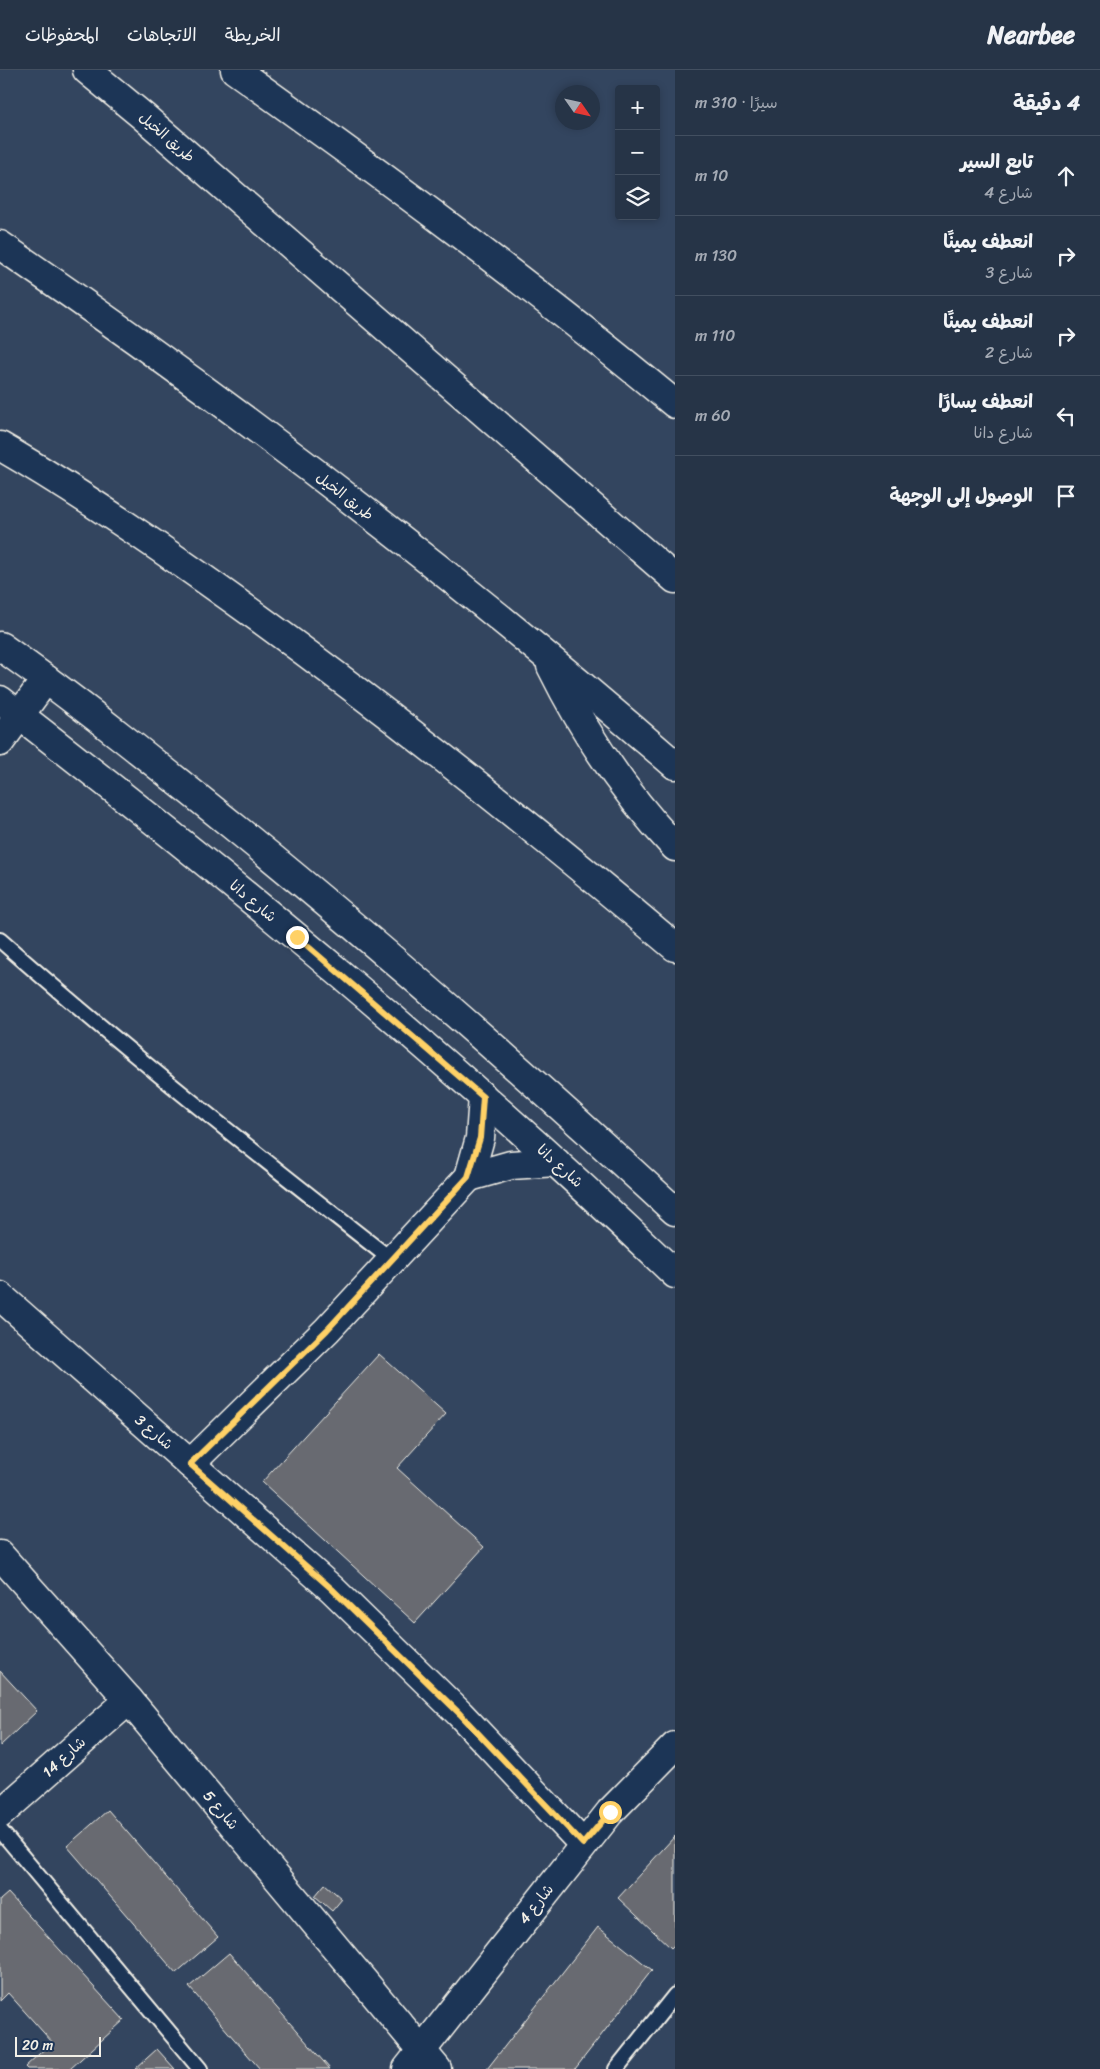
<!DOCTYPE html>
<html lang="ar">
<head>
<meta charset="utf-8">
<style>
	body { margin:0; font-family:Sriracha,"Playpen Sans Arabic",sans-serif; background:#2e3c4e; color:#f1f3f6; direction:rtl }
	.controls { position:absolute; right:15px; top:15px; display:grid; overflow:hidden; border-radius:5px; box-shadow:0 2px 8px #0003 }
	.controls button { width:45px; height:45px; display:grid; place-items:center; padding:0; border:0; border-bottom:1px solid #424f60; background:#263447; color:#f1f3f6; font:25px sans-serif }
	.compass { position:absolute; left:555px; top:15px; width:45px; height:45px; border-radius:50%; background:#263447; box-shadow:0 2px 8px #0003; rotate:124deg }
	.scale { position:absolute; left:15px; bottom:12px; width:86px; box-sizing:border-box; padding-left:5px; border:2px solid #f4f1e8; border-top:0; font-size:14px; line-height:18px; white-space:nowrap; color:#f4f1e8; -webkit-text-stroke:4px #1d3557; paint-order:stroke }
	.stop { position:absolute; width:15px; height:15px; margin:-11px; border:4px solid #ffd166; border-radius:50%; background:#fff }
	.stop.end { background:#ffd166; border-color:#fff; box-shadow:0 1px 5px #0008 }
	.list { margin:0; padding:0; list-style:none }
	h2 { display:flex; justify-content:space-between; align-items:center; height:65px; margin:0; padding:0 20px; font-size:21px }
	h2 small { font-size:16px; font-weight:400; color:#a4aab4 }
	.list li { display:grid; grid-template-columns:32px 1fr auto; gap:15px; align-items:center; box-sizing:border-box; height:80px; padding:0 20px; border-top:1px solid #424f60 }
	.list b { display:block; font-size:19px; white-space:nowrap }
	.list p { margin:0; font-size:16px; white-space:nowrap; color:#a4aab4 }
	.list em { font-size:16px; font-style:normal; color:#a4aab4 }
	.icon { flex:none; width:28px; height:28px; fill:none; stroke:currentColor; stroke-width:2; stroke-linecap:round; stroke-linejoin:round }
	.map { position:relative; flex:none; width:675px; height:1999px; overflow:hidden; direction:ltr }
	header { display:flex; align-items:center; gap:30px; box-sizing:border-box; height:70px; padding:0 25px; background:#263447; border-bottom:1px solid #424f60 }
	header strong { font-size:24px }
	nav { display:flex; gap:28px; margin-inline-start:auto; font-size:18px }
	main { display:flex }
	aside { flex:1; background:#263447 }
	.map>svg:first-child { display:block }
</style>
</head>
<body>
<header>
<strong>Nearbee</strong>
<nav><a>الخريطة</a><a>الاتجاهات</a><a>المحفوظات</a></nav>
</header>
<main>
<aside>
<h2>4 دقيقة<small>سيرًا · 310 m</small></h2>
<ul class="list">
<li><svg class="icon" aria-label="ahead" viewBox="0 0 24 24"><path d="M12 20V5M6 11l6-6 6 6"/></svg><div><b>تابع السير</b><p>شارع 4</p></div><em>10 m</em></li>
<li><svg class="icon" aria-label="right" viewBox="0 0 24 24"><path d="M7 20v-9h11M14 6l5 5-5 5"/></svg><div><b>انعطف يمينًا</b><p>شارع 3</p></div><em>130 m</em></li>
<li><svg class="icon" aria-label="right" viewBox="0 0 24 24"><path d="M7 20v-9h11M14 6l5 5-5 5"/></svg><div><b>انعطف يمينًا</b><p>شارع 2</p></div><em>110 m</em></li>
<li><svg class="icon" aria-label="left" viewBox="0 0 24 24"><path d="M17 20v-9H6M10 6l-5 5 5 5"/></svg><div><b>انعطف يسارًا</b><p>شارع دانا</p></div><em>60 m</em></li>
<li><svg class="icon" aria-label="arrive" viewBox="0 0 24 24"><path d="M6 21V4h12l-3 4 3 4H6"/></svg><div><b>الوصول إلى الوجهة</b></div></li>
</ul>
</aside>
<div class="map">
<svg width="675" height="1999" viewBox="0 0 675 1999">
	<rect width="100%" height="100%" fill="#33455f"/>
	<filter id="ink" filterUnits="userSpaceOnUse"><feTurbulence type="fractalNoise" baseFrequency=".02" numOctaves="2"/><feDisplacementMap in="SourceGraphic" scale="10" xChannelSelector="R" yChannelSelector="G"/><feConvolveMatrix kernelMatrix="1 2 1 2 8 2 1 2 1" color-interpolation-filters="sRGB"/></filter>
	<g filter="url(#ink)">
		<!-- building -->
		<g fill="#676a71" stroke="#f4f1e8">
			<path d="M379,1284L446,1344L397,1398L484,1477L415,1553L262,1412Z"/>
			<path d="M0,1601L37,1641L0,1676Z"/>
			<path d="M108,1740L218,1867L176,1903L67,1776Z"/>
			<path d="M675,1766V1874L671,1878L618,1828Z"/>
			<path d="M325,1814L342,1829L332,1841L315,1826Z"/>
			<path d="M8,1823L124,1950L70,1999H27L25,1997L52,1972L8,1923L0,1931V1830Z"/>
			<path d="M598,1857L652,1900L575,1999H487Z"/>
			<path d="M229,1883L330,1999H260L189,1917Z"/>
			<path d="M157,1979L175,1999H135Z"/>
		</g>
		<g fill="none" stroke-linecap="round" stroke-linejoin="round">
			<!-- service casing -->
			<g stroke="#f4f1e8" stroke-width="18">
				<g id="service">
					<path d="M0,870C127,982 260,1087 393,1191"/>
					<path d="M0,1760L200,1999"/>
					<path d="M616,1999L675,1925"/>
				</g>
			</g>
			<!-- minor casing -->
			<g stroke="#f4f1e8" stroke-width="31">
				<g id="minor">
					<path d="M0,672L46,609"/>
					<path d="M469,1107L511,1095L556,1092"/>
					<path d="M0,1226L332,1519L460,1644L583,1774"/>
					<path d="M190,1394L327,1260L469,1107L480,1068L483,1027"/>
					<path d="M0,1485L129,1630L437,1999"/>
					<path d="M0,1744L129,1630"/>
					<path d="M407,1999L610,1742L675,1676"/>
				</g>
			</g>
			<!-- tertiary casing -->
			<g stroke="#f4f1e8" stroke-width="31">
				<g id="tertiary">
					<path d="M0,576C82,634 160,697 238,760C388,882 533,1010 675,1141"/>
					<path d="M0,630C234,811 462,999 675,1204"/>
				</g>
			</g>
			<!-- motorway casing -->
			<g stroke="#f4f1e8" stroke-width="31">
				<g id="motorway">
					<path d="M87,0L144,47L675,509"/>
					<path d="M235,0C385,107 533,216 675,334"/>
					<path d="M0,175C235,336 461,509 675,695"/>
					<path d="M0,376C90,428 176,488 260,549C403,653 540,763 675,877"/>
					<path d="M551,596C584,663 624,723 675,777"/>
				</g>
			</g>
			<!-- service -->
			<use href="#service" stroke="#1d3557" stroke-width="14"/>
			<!-- minor -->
			<use href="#minor" stroke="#1d3557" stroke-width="28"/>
			<!-- tertiary -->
			<use href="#tertiary" stroke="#1d3557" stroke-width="28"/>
			<!-- motorway -->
			<use href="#motorway" stroke="#1d3557" stroke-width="28"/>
		</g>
	</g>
	<g fill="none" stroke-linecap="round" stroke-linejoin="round" filter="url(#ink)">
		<!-- route -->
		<path stroke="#ffd166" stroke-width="6" d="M297,867L483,1027L480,1068L468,1107L327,1260L190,1394L332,1519L460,1644L583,1774L610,1742"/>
	</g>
	<g text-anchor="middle" stroke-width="4" stroke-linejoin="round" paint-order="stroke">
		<!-- street labels -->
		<g font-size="15" fill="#f4f1e8" stroke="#1d3557">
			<text transform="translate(167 67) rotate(41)" y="5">طريق الخيل</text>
			<text transform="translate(345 426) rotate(38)" y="5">طريق الخيل</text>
			<text transform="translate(253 831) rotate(40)" y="5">شارع دانا</text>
			<text transform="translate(560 1096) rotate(42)" y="5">شارع دانا</text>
			<text transform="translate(154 1362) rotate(41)" y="5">شارع 3</text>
			<text transform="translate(64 1687) rotate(-42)" y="5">شارع 14</text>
			<text transform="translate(221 1740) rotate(50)" y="5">شارع 5</text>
			<text transform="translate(536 1834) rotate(-52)" y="5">شارع 4</text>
		</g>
	</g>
</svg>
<div class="controls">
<button>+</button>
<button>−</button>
<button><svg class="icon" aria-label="layers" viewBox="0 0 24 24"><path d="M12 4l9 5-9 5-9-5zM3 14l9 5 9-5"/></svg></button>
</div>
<svg class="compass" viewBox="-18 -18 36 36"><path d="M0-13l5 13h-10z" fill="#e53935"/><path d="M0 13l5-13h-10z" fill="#a4aab4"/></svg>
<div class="scale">20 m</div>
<div class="stop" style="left:610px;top:1742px"></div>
<div class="stop end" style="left:297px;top:867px"></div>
</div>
</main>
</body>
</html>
